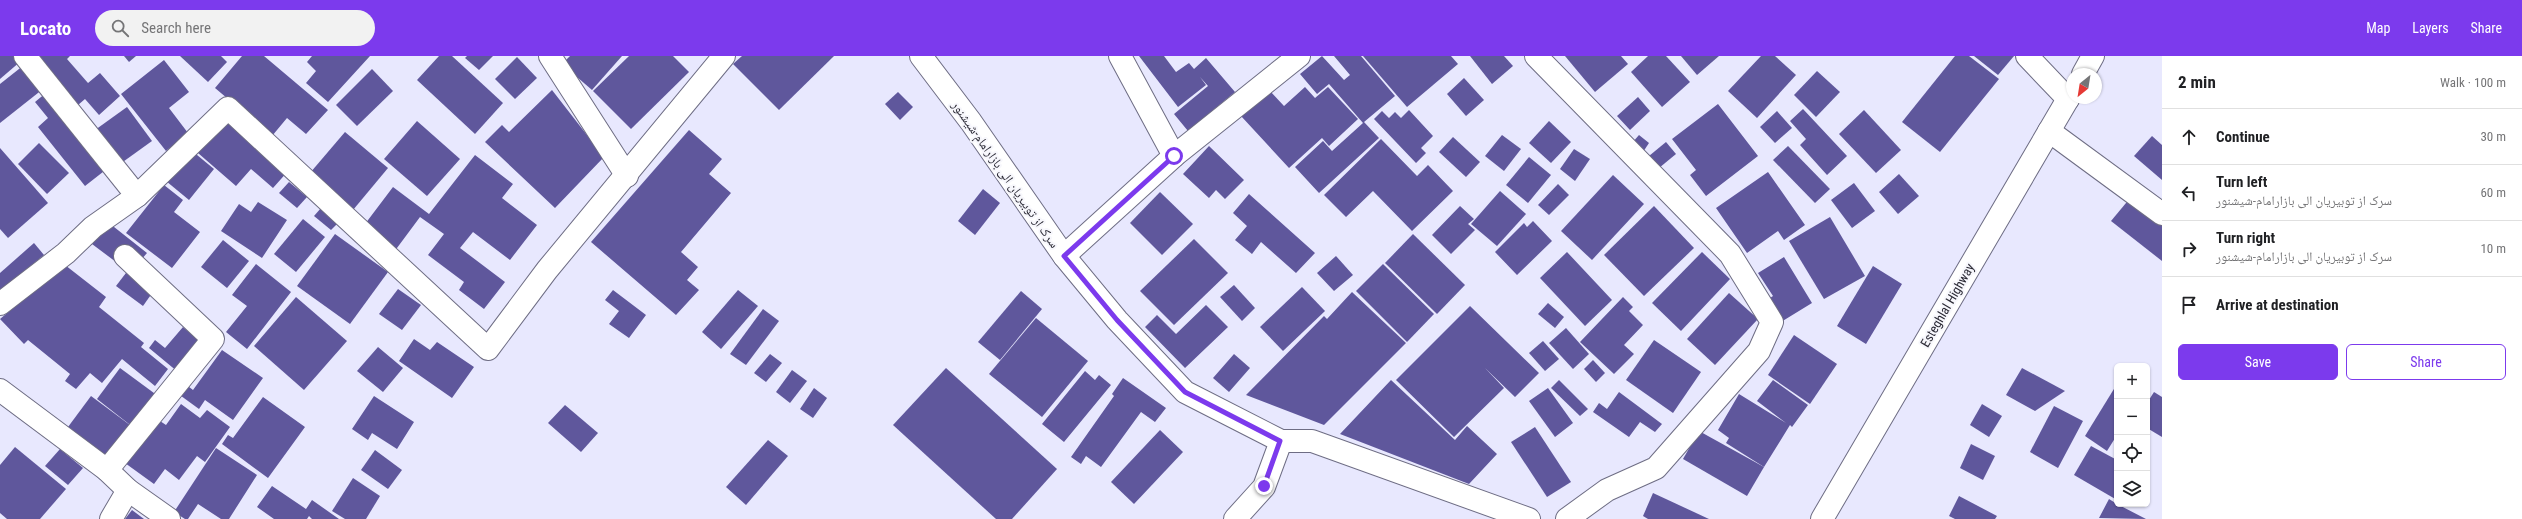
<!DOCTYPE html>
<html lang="en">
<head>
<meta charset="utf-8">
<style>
	body { margin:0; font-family:"Roboto Condensed","Noto Naskh Arabic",sans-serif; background:#f2f2f2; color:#202124 }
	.controls { position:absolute; right:12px; bottom:12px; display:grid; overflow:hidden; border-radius:6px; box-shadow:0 1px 3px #0004 }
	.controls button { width:36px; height:36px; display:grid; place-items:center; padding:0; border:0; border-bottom:1px solid #e0e0e0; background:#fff; color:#202124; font:20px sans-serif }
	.compass { position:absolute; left:2066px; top:12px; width:36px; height:36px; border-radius:50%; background:#fff; box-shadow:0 1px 3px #0004; rotate:210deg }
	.stop { position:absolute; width:12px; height:12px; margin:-9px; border:3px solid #7c3aed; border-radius:50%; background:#fff }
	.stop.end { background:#7c3aed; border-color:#fff; box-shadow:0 1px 4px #0008 }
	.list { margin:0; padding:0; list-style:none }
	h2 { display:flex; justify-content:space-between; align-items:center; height:52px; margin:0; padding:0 16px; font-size:17px }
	h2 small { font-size:13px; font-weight:400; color:#757577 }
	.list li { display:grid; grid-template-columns:26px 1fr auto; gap:12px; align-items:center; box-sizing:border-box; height:56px; padding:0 16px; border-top:1px solid #e0e0e0 }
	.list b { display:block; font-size:15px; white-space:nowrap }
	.list p { margin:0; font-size:13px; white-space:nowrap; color:#757577 }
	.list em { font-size:13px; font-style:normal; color:#757577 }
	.actions { display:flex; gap:8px; padding:12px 16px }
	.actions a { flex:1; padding:9px 0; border:1px solid #7c3aed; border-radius:6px; text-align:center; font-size:14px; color:#7c3aed }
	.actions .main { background:#7c3aed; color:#fff }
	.icon { flex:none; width:22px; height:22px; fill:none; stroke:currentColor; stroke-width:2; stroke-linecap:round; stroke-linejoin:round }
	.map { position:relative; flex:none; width:2162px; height:463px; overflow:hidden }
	header { display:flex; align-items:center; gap:24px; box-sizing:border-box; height:56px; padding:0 20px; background:#7c3aed; color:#fff }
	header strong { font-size:19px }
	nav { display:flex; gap:22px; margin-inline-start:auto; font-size:14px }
	.search { width:280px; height:36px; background:#f2f2f2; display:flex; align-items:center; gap:10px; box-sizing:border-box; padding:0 14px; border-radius:22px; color:#757577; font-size:15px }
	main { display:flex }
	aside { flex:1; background:#fff }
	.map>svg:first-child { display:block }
</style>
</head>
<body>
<header>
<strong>Locato</strong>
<div class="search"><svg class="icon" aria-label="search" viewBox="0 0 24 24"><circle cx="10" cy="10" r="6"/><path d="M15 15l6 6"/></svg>Search here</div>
<nav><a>Map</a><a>Layers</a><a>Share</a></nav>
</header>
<main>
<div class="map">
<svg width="2162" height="463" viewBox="0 0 2162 463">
	<rect width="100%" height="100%" fill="#e8e8fe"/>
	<!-- building -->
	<g fill="#5f579c">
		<path d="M0,0H16L21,5L0,23Z"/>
		<path d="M34,0H70L67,3L88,27L100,17L120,40L99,59L85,43L78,49Z"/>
		<path d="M124,0H136L129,6Z"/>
		<path d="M180,0H221L227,6L208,26Z"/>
		<path d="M242,0H264L328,54L306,78L287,62L272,80L215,32Z"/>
		<path d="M312,0H370L328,46L306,27L316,15L307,6Z"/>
		<path d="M439,0H452L503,47L475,78L417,24Z"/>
		<path d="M467,0H493L479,14L465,2Z"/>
		<path d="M570,0H622L592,34L562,8Z"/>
		<path d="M629,0H673L689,16L631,73L593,35Z"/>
		<path d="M742,0H834L779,54L733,8Z"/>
		<path d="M1139,0H1164L1176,16L1189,7L1194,13L1206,2L1235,36L1188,75L1174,58L1208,30L1200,21L1206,29L1178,51Z"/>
		<path d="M1322,0L1344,24L1350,19L1334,0H1361L1395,40L1364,66L1379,82L1319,137L1295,111L1323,85L1332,95L1363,67L1329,28L1317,38L1300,18Z"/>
		<path d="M1363,0H1451L1458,8L1407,51Z"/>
		<path d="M1470,0H1504L1513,10L1492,28Z"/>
		<path d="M1565,0H1621L1628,8L1595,36Z"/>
		<path d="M1648,0H1666L1690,26L1662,51L1631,16Z"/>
		<path d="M1681,0H1719L1697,19Z"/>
		<path d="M1761,0H1775L1796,19L1757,62L1728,35Z"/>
		<path d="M1955,0H1969L1999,23L1940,96L1902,66Z"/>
		<path d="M1974,0H2014L1998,19Z"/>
		<path d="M517,1L537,22L515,43L495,23Z"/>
		<path d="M164,4L189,36L169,52L188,77L166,95L121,38Z"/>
		<path d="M24,9L43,33L0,67V28Z"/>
		<path d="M372,13L393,35L357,70L336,49Z"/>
		<path d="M1817,15L1840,36L1816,61L1794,39Z"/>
		<path d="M1464,22L1484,44L1466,60L1447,38Z"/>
		<path d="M1305,31L1315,42L1328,31L1358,63L1329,90L1322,82L1289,112L1241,60L1269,34L1284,50Z"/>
		<path d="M552,34L604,101L555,152L485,86L502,69L509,76Z"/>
		<path d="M47,36L108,112L85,130L38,71L48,62L35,46Z"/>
		<path d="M898,36L913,51L900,64L885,48Z"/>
		<path d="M1638,41L1650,55L1630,74L1617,60Z"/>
		<path d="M1718,48L1758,100L1706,140L1690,119L1696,114L1672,83Z"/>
		<path d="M127,51L152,85L120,108L95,74Z"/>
		<path d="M1803,53L1847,100L1827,119L1800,89L1806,83L1790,65Z"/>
		<path d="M1409,54L1433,80L1421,92L1426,97L1416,107L1374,63L1382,55L1389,62L1395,56L1401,62Z"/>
		<path d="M1864,54L1901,94L1876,117L1839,78Z"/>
		<path d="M1777,55L1792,72L1775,87L1760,71Z"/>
		<path d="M230,61L289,114L273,132L251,113L236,130L198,97Z"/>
		<path d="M417,65L460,103L427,140L384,103Z"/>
		<path d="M1549,65L1571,86L1551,107L1529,87Z"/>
		<path d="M689,74L722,103L709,118L731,137L681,196L698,211L687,224L699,234L676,259L591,186Z"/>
		<path d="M345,76L388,112L353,154L310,117Z"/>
		<path d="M1502,79L1521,93L1504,115L1485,100Z"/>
		<path d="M1639,79L1649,87L1643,96L1632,87Z"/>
		<path d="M2152,80L2162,89V124L2134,100Z"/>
		<path d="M1453,81L1480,106L1466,121L1439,96Z"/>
		<path d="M1381,83L1417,120L1428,109L1453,135L1412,175L1373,135L1346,161L1324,139Z"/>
		<path d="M1666,86L1676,98L1659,112L1649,100Z"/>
		<path d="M39,87L69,117L47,138L18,108Z"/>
		<path d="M1209,90L1244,124L1225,143L1216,134L1209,142L1183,118Z"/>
		<path d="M1788,90L1830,133L1815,147L1773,104Z"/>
		<path d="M0,92L48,147L8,182L0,173Z"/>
		<path d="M1574,93L1590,103L1575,125L1560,113Z"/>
		<path d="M191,94L214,113L189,144L166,125Z"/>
		<path d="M475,99L513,128L502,142L537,169L510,204L473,176L460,192L505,226L484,253L459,234L464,226L428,199L444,178L420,161L394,196L362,172L393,131L429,158Z"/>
		<path d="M1529,101L1551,119L1528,147L1506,129Z"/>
		<path d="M1768,116L1805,169L1784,184L1778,175L1747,197L1716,152Z"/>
		<path d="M1899,118L1919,140L1898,158L1879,136Z"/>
		<path d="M1613,119L1644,148L1592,204L1561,175Z"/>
		<path d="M289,126L307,141L297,152L279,137Z"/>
		<path d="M1854,127L1875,155L1852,172L1831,144Z"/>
		<path d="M1558,128L1569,139L1549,159L1538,149Z"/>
		<path d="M164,129L183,144L174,156L200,176L172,212L126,177Z"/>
		<path d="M983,133L1000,147L975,179L958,165Z"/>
		<path d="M1500,135L1526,158L1497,190L1471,168Z"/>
		<path d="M1160,136L1193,168L1162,199L1130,167Z"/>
		<path d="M1249,138L1315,197L1296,217L1261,186L1252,198L1235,184L1247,170L1233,157Z"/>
		<path d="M2131,141L2162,166V205L2111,165Z"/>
		<path d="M258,146L287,164L262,202L221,175L239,148L251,156Z"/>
		<path d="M1460,150L1474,163L1468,168L1475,174L1451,198L1432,179Z"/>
		<path d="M1654,150L1694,192L1644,240L1604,199Z"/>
		<path d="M321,152L338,167L331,174L314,160Z"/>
		<path d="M1830,161L1865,220L1824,243L1789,185Z"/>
		<path d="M303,163L325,181L296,216L274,198Z"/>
		<path d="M1533,165L1552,185L1517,219L1495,196L1524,167L1527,171Z"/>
		<path d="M109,167L147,197L140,205L125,194L116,206L92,188Z"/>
		<path d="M335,178L388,216L350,268L297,230Z"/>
		<path d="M1413,178L1465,229L1437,258L1385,207Z"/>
		<path d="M1194,183L1228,217L1174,269L1140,235Z"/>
		<path d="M223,184L249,205L227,232L201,211Z"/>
		<path d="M34,187L44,199L0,235V217Z"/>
		<path d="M1567,196L1612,244L1585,270L1540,222Z"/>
		<path d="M1702,196L1730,223L1681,275L1652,247Z"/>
		<path d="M1336,200L1353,219L1334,235L1317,217Z"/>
		<path d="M1784,201L1812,247L1781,266L1767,244L1773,240L1758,217Z"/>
		<path d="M256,208L291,236L247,293L226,276L247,250L232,239Z"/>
		<path d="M1383,208L1434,258L1407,286L1356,235Z"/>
		<path d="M65,209L106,241L99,251L144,287L141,291L168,313L155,330L122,303L102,327L90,317L76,333L65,325L70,318L28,284L24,288L0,263Z"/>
		<path d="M1873,210L1902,228L1866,288L1837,270Z"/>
		<path d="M129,213L155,233L143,250L116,230Z"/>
		<path d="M1234,229L1255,252L1242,265L1220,241Z"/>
		<path d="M1302,231L1325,255L1283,295L1260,271Z"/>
		<path d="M398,233L421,249L402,274L379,258Z"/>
		<path d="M613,234L646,259L629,282L609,268L619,255L605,244Z"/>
		<path d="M738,234L758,250L721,293L702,276Z"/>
		<path d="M1021,235L1042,253L1000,304L978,286Z"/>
		<path d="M1352,236L1406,287L1324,369L1246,339L1324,260L1327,263Z"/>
		<path d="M1729,237L1758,263L1715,309L1687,283Z"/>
		<path d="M296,241L347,285L304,334L254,290Z"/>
		<path d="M1623,241L1633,251L1629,255L1643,269L1624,289L1634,298L1614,318L1580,286Z"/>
		<path d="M1548,247L1564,261L1555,272L1538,258Z"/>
		<path d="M1206,249L1228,271L1185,312L1145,271L1157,259L1176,278Z"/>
		<path d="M1470,250L1539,317L1515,341L1485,312L1504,332L1454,381L1396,324Z"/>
		<path d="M763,253L779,265L746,309L730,298Z"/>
		<path d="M1036,262L1088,305L1042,361L989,318Z"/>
		<path d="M183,271L202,287L178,316L149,292L155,284L165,292Z"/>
		<path d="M1566,272L1589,298L1573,313L1549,287Z"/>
		<path d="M1794,279L1837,308L1810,348L1768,319Z"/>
		<path d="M414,283L430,294L437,286L474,311L452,342L399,305Z"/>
		<path d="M1654,284L1701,316L1673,357L1626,324Z"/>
		<path d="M1543,285L1559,303L1545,315L1529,297Z"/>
		<path d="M378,291L403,312L383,336L357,315Z"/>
		<path d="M222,294L263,322L233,364L205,344L199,353L177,337L184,327L193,334Z"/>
		<path d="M770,298L782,307L766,326L754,317Z"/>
		<path d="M1234,298L1250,312L1229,336L1213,322Z"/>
		<path d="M1593,304L1605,317L1596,326L1584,313Z"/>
		<path d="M120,312L158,340L134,372L97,343Z"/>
		<path d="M946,312L1057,413L1012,463H996L893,369Z"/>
		<path d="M2022,312L2065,335L2035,355L2006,339Z"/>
		<path d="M792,314L807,325L790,347L776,336Z"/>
		<path d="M1085,315L1095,324L1099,319L1111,329L1064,386L1042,368Z"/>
		<path d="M1123,322L1166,352L1155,366L1141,356L1101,411L1086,400L1081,408L1071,401L1114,340L1112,338Z"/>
		<path d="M1391,324L1455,384L1467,370L1497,398L1469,428L1340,378Z"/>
		<path d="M1559,324L1588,353L1580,360L1551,332Z"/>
		<path d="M1773,324L1808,349L1792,371L1790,369L1764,411L1726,387L1729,382L1718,374L1739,338L1786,367L1757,345Z"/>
		<path d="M2117,328V379L2107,395L2085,380Z"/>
		<path d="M814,332L827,342L813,362L800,353Z"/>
		<path d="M1548,332L1573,367L1555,381L1529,345Z"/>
		<path d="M1619,336L1662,368L1655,376L1640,366L1629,381L1593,356L1599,347L1607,353Z"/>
		<path d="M2154,336L2162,341V381L2147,372V347Z"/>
		<path d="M91,340L130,369L107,400L68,371Z"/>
		<path d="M374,340L414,366L397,393L372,377L368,384L352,373Z"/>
		<path d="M263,341L305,371L268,422L222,388L228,379L233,382Z"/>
		<path d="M181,348L200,362L207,354L230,371L205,406L197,400L179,424L165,413L154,428L125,407L157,363L166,369Z"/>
		<path d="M1982,348L2002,360L1989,381L1970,369Z"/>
		<path d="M565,349L598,377L581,396L548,367Z"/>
		<path d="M2054,350L2083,365L2058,412L2030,396Z"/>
		<path d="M1535,371L1571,426L1547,441L1511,386Z"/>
		<path d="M1160,374L1183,396L1134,448L1111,426Z"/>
		<path d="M1699,375L1764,411L1747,440L1683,403Z"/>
		<path d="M768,384L788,400L746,449L726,431Z"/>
		<path d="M1971,388L1995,400L1983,424L1960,412Z"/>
		<path d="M2091,390L2117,404V444L2074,419Z"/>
		<path d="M15,391L66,433L40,463H7L0,457V409Z"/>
		<path d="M216,392L257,419L229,463H221L198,448L188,463H185L174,456Z"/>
		<path d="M60,393L83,412L68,429L45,410Z"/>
		<path d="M375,394L402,414L388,433L361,414Z"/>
		<path d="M353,422L380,440L366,463H345L332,455Z"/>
		<path d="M272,430L306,453L312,444L339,463H312L309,460L307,463H274L257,451Z"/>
		<path d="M1653,437L1709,463H1648L1643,460Z"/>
		<path d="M1959,440L1997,460L1995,463H1955L1949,460Z"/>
		<path d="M2109,443L2117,448L2146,463L2099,462Z"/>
		<path d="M132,454L144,463H125Z"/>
	</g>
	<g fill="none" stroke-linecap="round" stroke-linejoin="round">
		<!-- minor casing -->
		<g stroke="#6e6d84" stroke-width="24">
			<g id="minor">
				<path d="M25,0L137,140"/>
				<path d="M550,0L627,120"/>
				<path d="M921,0L971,66L1064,200L1117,264L1185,336L1281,385L1264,431L1235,463"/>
				<path d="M1120,0L1174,100"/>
				<path d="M1536,0L1730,198L1772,266L1759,295L1656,412L1607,434L1567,463"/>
				<path d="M2027,0L2068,43"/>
				<path d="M1064,200L1174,100L1299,0"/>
				<path d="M0,248L66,197L93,171L137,140L228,52L488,293L547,214L724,0"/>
				<path d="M0,334L107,414L128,434L169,463"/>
				<path d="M1281,385H1312L1529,463"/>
				<path d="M107,414L213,283L125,200"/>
				<path d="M111,463L128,434"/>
			</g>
		</g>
		<!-- tertiary casing -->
		<g stroke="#6e6d84" stroke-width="24">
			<path id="tertiary" d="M2049,75L2162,158"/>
		</g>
		<!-- trunk casing -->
		<g stroke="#6e6d84" stroke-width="24">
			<g id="trunk">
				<path d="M2083,18L2093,0"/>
				<path d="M1822,463L2072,36"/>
			</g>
		</g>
		<!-- minor -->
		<use href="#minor" stroke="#fff" stroke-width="22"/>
		<!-- tertiary -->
		<use href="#tertiary" stroke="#fff" stroke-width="22"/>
		<!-- trunk -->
		<use href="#trunk" stroke="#fff" stroke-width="22"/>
	</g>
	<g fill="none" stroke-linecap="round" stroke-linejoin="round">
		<!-- route -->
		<path stroke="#7c3aed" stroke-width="5" d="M1174,100L1064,200L1117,264L1185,336L1280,385L1264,430"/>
	</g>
	<g text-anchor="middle" stroke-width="4" stroke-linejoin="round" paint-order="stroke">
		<!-- street labels -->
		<g font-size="13" fill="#2a2934" stroke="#f7f7fc">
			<text transform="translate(1006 118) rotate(55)" y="5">سرک از توبیریان الی بازارامام-شیشنور</text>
			<text transform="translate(1947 249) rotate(-60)" y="5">Esteghlal Highway</text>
		</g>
	</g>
</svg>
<div class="controls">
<button>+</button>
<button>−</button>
<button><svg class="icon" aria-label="locate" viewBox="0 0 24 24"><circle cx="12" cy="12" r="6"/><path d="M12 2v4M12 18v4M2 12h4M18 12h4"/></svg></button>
<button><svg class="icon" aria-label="layers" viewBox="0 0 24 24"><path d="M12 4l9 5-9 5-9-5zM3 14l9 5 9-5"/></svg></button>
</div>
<svg class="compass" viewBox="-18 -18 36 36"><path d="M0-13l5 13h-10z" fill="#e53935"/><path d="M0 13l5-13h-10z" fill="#757577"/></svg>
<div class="stop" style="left:1174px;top:100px"></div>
<div class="stop end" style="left:1264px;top:430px"></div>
</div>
<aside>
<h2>2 min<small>Walk · 100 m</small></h2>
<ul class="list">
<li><svg class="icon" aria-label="ahead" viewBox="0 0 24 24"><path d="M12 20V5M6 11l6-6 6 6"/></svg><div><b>Continue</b></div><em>30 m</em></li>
<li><svg class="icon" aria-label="left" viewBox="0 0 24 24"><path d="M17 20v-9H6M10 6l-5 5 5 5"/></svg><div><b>Turn left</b><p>سرک از توبیریان الی بازارامام-شیشنور</p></div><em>60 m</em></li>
<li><svg class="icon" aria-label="right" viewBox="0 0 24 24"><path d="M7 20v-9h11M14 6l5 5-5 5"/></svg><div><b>Turn right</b><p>سرک از توبیریان الی بازارامام-شیشنور</p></div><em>10 m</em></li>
<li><svg class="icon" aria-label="arrive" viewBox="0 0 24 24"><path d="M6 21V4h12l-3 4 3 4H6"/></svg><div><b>Arrive at destination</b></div></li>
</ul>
<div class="actions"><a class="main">Save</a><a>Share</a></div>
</aside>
</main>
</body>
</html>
